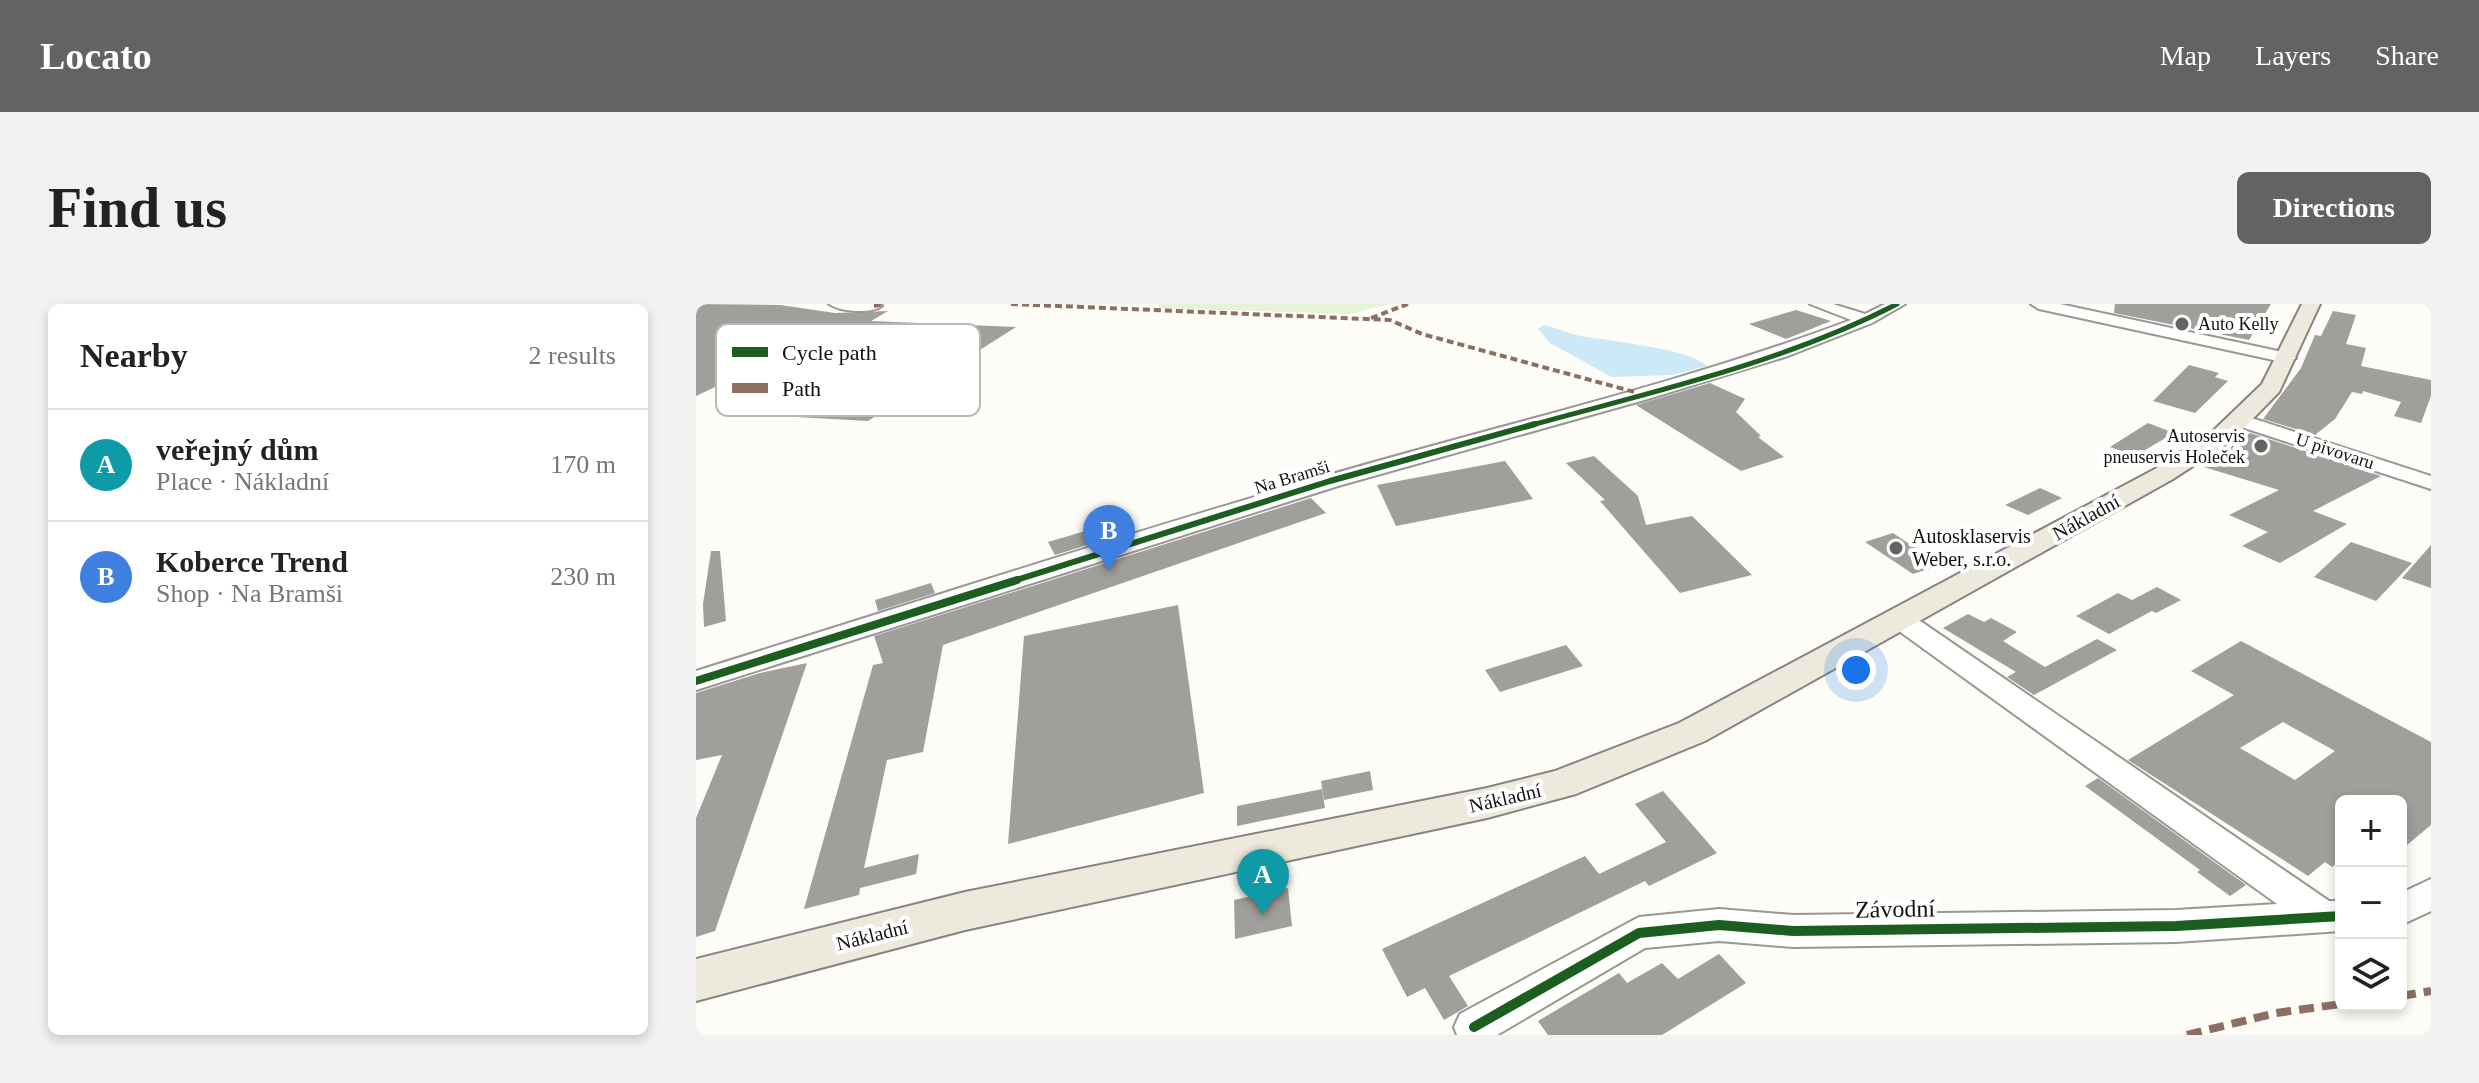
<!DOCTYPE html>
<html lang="en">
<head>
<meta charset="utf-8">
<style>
	body { margin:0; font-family:Georgia,serif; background:#f2f2f2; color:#222 }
	.controls { position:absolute; right:24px; bottom:24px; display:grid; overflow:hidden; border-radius:12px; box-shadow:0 4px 12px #0003 }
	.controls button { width:72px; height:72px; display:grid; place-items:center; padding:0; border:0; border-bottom:2px solid #e0e0e0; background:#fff; color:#222; font:40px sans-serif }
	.you { position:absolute; left:1160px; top:366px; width:28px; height:28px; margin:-20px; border:6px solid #fff; border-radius:50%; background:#1a73e8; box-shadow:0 0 0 12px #1a73e833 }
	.badge { display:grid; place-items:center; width:52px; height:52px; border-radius:50%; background:#646362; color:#fff; font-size:26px; font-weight:700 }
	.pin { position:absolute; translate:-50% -66px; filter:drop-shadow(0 2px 4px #0008) }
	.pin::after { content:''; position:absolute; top:42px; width:28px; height:24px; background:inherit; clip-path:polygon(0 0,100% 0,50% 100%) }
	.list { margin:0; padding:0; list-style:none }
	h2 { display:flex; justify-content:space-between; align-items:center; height:104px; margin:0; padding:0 32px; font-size:34px }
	h2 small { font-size:26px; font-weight:400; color:#767676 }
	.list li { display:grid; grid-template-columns:52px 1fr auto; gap:24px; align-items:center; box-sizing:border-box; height:112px; padding:0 32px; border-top:2px solid #e0e0e0 }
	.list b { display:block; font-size:30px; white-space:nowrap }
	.list p { margin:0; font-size:26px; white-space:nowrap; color:#767676 }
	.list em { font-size:26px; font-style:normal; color:#767676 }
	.icon { flex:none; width:44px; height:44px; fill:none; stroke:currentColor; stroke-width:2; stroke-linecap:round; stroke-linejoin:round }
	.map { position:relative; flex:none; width:1735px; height:731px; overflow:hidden; border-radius:12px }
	header { display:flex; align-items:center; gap:48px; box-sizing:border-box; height:112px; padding:0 40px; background:#646362; color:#fff }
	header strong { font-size:38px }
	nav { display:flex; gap:44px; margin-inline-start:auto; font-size:28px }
	.intro { display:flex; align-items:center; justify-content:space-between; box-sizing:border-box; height:192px; padding:0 48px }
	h1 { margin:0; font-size:56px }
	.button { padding:20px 36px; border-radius:12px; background:#646362; color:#fff; font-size:28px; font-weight:700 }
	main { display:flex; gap:48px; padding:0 48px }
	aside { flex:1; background:#fff; border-radius:12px; box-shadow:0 4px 12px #0003 }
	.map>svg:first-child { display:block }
</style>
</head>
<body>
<header>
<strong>Locato</strong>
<nav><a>Map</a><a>Layers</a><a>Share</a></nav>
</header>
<div class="intro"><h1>Find us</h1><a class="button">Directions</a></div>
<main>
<aside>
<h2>Nearby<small>2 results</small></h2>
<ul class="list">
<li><span class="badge" style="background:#0f9aa8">A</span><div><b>veřejný dům</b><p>Place · Nákladní</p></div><em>170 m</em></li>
<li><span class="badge" style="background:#3f7fe0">B</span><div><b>Koberce Trend</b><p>Shop · Na Bramši</p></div><em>230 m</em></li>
</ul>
</aside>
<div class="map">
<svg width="1735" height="731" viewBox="0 0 1735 731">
	<rect width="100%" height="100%" fill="#fdfcf7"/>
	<!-- green -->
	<path fill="#e7f3d7" d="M463,0H694L653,10L463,4Z"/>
	<!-- water -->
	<path fill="#cde8f7" d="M848,21C860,24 872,29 884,32C912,37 993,44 1011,62L976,71L916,73L854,39L842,25Z"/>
	<!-- building -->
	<g fill="#a19f9c" fill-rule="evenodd">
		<path d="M0,0L84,1L139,9L192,7L175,17L320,23L172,117L82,112L177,57L91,49L0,92Z"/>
		<path d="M1419,0H1575L1553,36L1418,9Z"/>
		<path d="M1100,6L1135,17L1090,35L1053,20Z"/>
		<path d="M1637,7L1660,11L1650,40L1670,44L1665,62L1735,76V92L1725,119L1698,112L1705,98L1667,87L1666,90L1656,88L1639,115L1619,131L1567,115L1605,64L1619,31L1625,32Z"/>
		<path d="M1493,61L1523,69L1519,73L1532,77L1499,109L1457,97Z"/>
		<path d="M1014,79L1049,95L1040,108L1065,132L1062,133L1088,153L1045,167L940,101Z"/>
		<path d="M1452,119L1478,129L1439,152L1414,143Z"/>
		<path d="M1554,129L1685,172L1617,207L1651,220L1584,259L1546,242L1572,228L1533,211L1583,186L1508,163Z"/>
		<path d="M898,152L942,192L950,221L996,212L1056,271L984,289L904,197L909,196L870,159Z"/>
		<path d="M809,157L837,195L700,222L681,181Z"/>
		<path d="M1344,184L1366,194L1332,211L1309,201Z"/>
		<path d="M615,194L630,209L247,341L227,448L191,456L168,564L223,550L220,570L164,584L163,591L108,605L177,361L187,359L178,332Z"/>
		<path d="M410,221L417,233L359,251L352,238Z"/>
		<path d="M1197,229L1230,251L1227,252L1241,262L1217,270L1169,238Z"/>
		<path d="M1655,238L1716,259L1680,297L1618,273Z"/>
		<path d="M1735,241V284L1706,274Z"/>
		<path d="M15,247H24L30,317L8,323L7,300Z"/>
		<path d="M235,279L239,289L182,307L179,296Z"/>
		<path d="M1461,283L1485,296L1460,309L1456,307L1413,330L1380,312L1422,289L1436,296Z"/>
		<path d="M482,301L508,489L312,540L328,332Z"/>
		<path d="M1272,310L1288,318L1295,314L1321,328L1307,337L1349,363L1401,335L1421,346L1338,391L1311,373L1320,368L1247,324Z"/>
		<path d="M1545,337L1735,438V521L1705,546V497H1645V556L1636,563L1629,558L1612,572L1432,456L1538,391L1495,367ZM1587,418L1639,447L1599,476L1544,444Z"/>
		<path d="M870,341L887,362L804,388L789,366Z"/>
		<path d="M111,359L19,627L0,633V514L26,451L0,456V389L64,369Z"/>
		<path d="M674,467L677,486L628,496L625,477Z"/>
		<path d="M1402,474L1550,581L1534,592L1501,568L1504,566L1389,482Z"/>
		<path d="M626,485L629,504L541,522V502Z"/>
		<path d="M967,487L1021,549L953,582L949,577L753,672L772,702L748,716L729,684L711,693L686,645L889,552L903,570L970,538L939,500Z"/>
		<path d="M592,584L596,622L539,635L538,596Z"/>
		<path d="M1023,650L1050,679L966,731H852L842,717L923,669L931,679L966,659L982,675Z"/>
	</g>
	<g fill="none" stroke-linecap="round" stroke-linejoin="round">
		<!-- minor casing -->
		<g stroke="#979795" stroke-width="4">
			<g id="minor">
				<path d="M133,0H184L186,2C175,10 144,8 133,0Z"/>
				<path d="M1114,0H1137L1169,10L1189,0H1209L1176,19L1092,52L952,95L642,182L0,386V367C209,302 416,234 626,173C803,121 982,81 1155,16Z"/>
				<path d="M1335,0H1364L1591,49L1600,54L1591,59L1343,5Z"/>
				<path d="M1543,110L1735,172V185L1536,120L1533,116Z"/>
				<path d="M1205,308L1214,310L1633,597H1645V627L1480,638L1097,643L1023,637L949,644L801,731H761L758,723L764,710L943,613L1023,605L1097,611L1480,606L1581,600L1196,322L1192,316L1196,310Z"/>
				<path d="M1735,575V607L1705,621V589Z"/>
			</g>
		</g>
		<!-- major casing -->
		<g stroke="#858482" stroke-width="4">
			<path id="major" d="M1606,0H1624L1583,88L1535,137L1477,175L1009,437L880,490L791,514L269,626L0,697V655L269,588L791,484L859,467L983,419L1459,165L1517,127L1566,80Z"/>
		</g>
		<!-- minor -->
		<use href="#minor" fill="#fffffe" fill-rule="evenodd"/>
		<!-- major -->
		<use href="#major" fill="#ede9dc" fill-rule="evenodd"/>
		<!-- quiet-far1 -->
		<g stroke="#8d6e63" stroke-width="4" stroke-dasharray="7 4" stroke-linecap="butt">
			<path d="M315,0L694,16L726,30L942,89"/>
			<path d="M178,2L189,0"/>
			<path d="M675,14L712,0"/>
		</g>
		<!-- quiet -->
		<g stroke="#8d6e63" stroke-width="8" stroke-dasharray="15 8" stroke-linecap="butt">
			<path d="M1705,692L1735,687"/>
			<path d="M1491,731L1580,709L1645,700"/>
		</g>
		<!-- cycleway-far3 casing -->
		<g stroke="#fff" stroke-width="8">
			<path id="cycleway-far3" d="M832,122C956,88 1087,59 1201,0"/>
		</g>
		<!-- cycleway-far2 casing -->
		<g stroke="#fff" stroke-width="10">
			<path id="cycleway-far2" d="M314,278L634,177L839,120"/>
		</g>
		<!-- cycleway-far1 casing -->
		<g stroke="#fff" stroke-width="13">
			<path id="cycleway-far1" d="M0,377L321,276"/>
		</g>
		<!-- cycleway casing -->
		<g stroke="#fff" stroke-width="15">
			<path id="cycleway" d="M778,723L943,629L1023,621L1097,627L1480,622L1645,612"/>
		</g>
		<!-- cycleway-far3 -->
		<use href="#cycleway-far3" stroke="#1b5e20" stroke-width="5"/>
		<!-- cycleway-far2 -->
		<use href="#cycleway-far2" stroke="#1b5e20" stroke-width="6"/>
		<!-- cycleway-far1 -->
		<use href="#cycleway-far1" stroke="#1b5e20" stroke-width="8"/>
		<!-- cycleway -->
		<use href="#cycleway" stroke="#1b5e20" stroke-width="10"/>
	</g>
	<!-- markers -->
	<g fill="#646362" stroke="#fff" stroke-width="3">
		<circle cx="1486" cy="20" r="8"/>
		<circle cx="1565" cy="142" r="8"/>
		<circle cx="1200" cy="244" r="8"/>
	</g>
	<g text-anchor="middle" stroke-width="8" stroke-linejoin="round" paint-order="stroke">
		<!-- far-poi labels -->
		<g font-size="18" fill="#111" stroke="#fff" text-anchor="start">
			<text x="1502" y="26">Auto Kelly</text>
			<text x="1549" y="138" text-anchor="end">Autoservis<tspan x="1549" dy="21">pneuservis Holeček</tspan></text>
		</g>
		<!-- far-street labels -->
		<g font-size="18" fill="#111" stroke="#fff">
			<text transform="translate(1639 147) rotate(18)" y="6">U pivovaru</text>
			<text transform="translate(596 173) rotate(-17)" y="6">Na Bramši</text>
		</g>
		<!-- street labels -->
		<g font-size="20" fill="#111" stroke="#fff">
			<text transform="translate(1390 213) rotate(-29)" y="7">Nákladní</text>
			<text transform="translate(809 494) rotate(-13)" y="7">Nákladní</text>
			<text transform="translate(176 631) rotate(-14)" y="7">Nákladní</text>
		</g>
		<!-- poi labels -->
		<g font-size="20" fill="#111" stroke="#fff" text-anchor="start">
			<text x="1216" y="239">Autosklaservis<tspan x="1216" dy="23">Weber, s.r.o.</tspan></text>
		</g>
		<!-- near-street labels -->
		<g font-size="24" fill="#111" stroke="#fff">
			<text transform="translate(1199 605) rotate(-1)" y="8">Závodní</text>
		</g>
	</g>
	<!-- legend -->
	<rect x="20" y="20" width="264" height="92" rx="12" fill="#fff" stroke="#b8b8b8" stroke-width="2"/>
	<rect x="36" y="43" width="36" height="10" fill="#1b5e20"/>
	<rect x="36" y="79" width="36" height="10" fill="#8d6e63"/>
	<g font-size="22" fill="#111">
		<text x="86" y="56">Cycle path</text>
		<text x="86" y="92">Path</text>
	</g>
</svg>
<div class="controls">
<button>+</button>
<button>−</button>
<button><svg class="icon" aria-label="layers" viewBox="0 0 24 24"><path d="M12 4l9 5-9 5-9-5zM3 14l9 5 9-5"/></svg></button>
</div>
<div class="you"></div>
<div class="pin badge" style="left:567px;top:611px;background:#0f9aa8">A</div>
<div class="pin badge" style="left:413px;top:267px;background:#3f7fe0">B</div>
</div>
</main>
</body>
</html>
